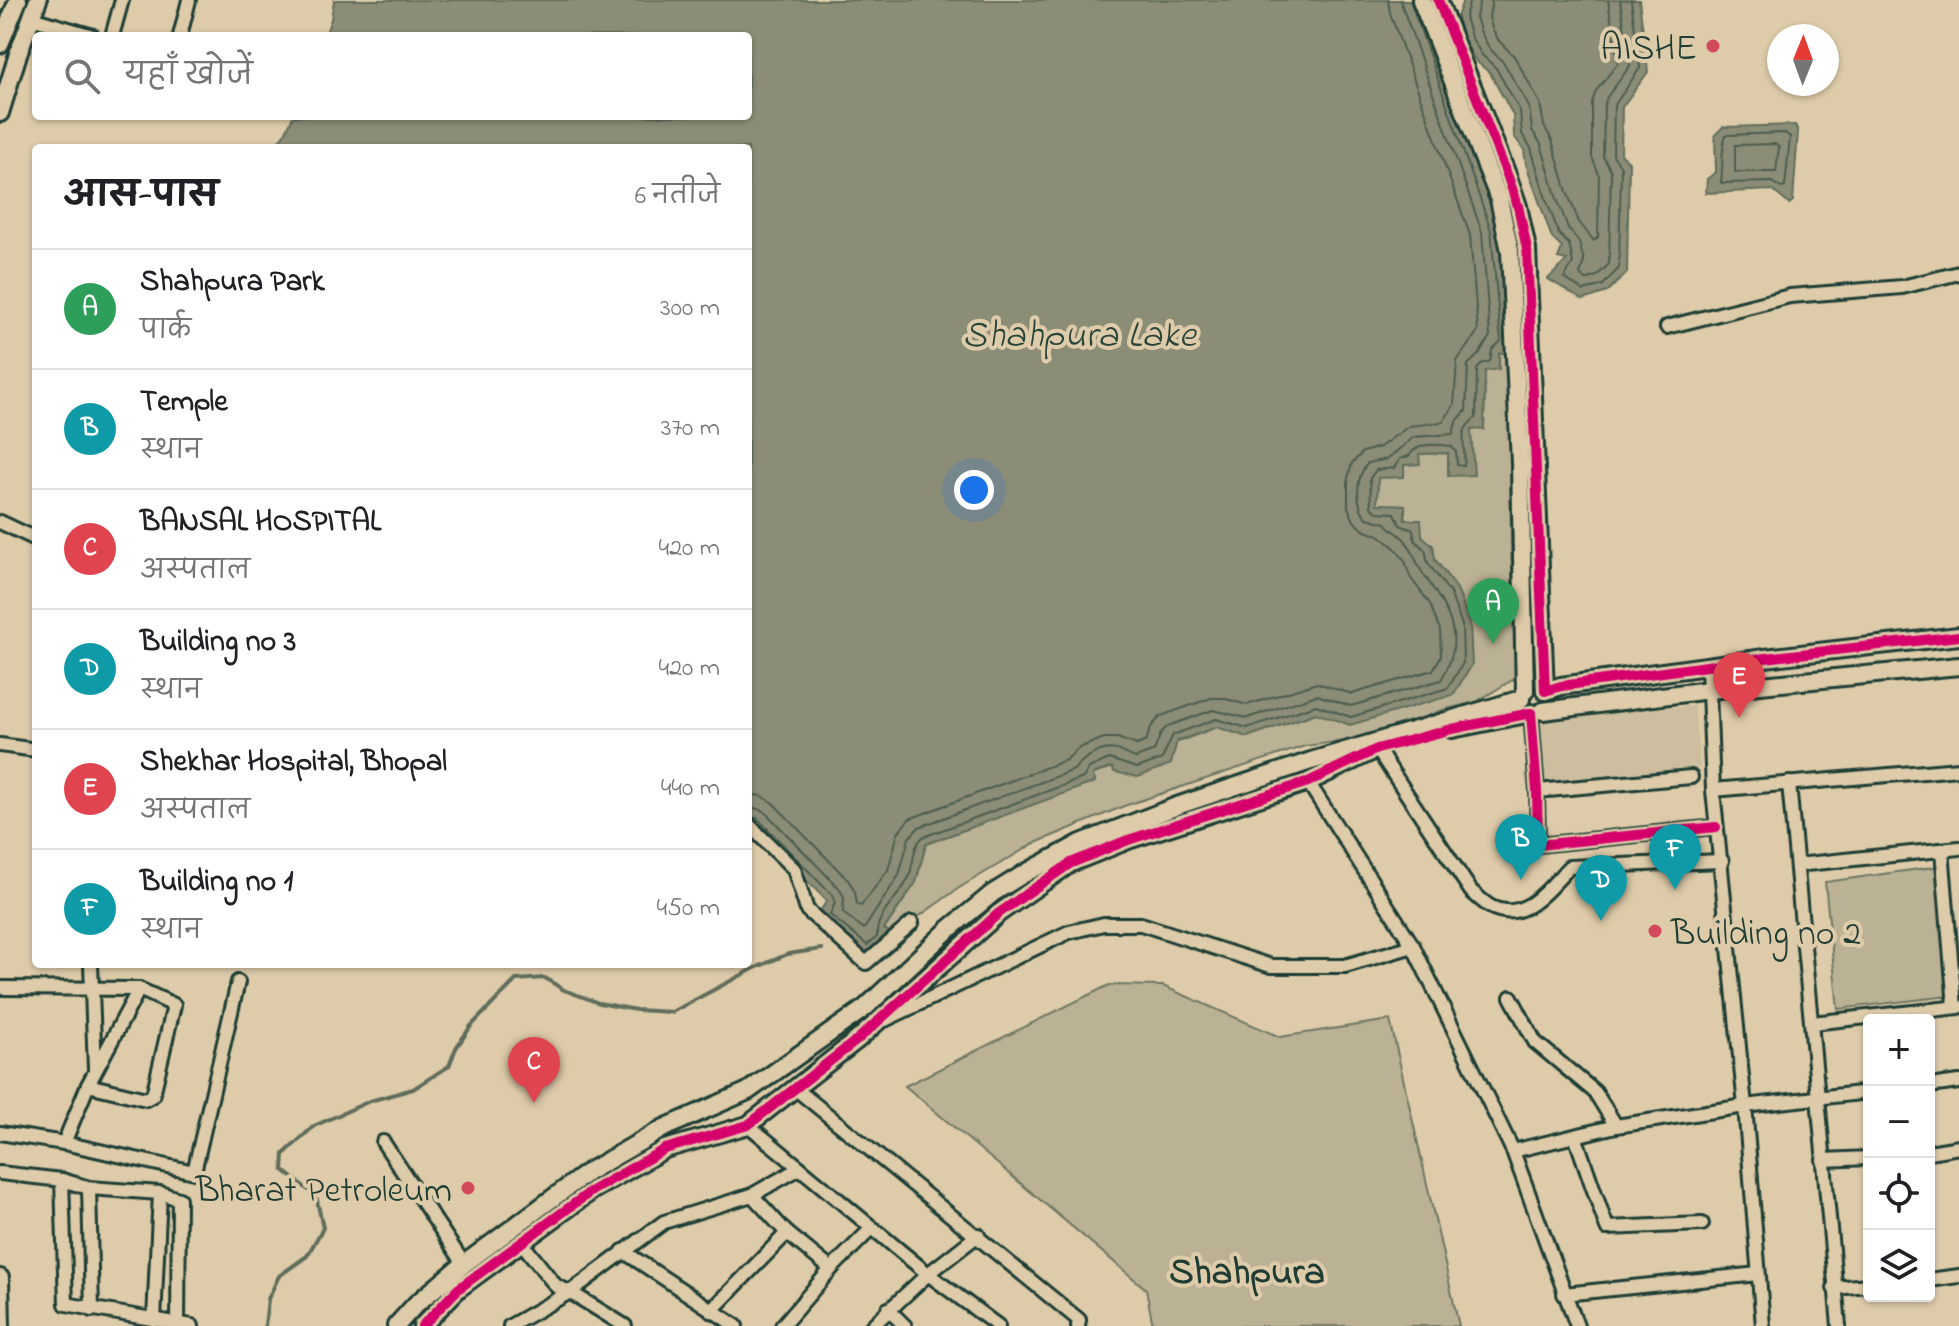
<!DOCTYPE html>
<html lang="hi">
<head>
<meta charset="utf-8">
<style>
	body { margin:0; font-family:"Indie Flower","Playpen Sans Deva",sans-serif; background:#f2f2f2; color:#202124 }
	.controls { position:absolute; right:24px; bottom:24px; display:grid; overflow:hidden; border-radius:8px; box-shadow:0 2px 6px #0004 }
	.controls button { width:72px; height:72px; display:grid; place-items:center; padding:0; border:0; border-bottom:2px solid #e0e0e0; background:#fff; color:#202124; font:40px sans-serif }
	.compass { position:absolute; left:1767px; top:24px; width:72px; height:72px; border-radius:50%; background:#fff; box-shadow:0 2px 6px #0004; rotate:1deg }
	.you { position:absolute; left:974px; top:490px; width:28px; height:28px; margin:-20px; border:6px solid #fff; border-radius:50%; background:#1a73e8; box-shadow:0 0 0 12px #1a73e833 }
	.badge { display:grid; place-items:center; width:52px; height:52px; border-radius:50%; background:#d1495b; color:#fff; font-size:26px; font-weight:700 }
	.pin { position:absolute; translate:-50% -66px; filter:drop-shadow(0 2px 4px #0008) }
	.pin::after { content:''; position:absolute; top:42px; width:28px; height:24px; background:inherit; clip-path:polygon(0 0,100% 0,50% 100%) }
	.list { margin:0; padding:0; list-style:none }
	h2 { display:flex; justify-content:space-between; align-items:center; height:104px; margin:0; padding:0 32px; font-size:34px }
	h2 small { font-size:26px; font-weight:400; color:#757577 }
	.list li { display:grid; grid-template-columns:52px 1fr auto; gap:24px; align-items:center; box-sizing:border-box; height:120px; padding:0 32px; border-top:2px solid #e0e0e0 }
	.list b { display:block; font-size:30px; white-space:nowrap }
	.list p { margin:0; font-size:26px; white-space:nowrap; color:#757577 }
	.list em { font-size:26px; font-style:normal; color:#757577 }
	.icon { flex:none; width:44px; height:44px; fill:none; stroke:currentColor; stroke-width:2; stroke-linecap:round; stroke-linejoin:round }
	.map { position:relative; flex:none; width:1959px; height:1326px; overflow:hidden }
	.search { position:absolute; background:#fff; box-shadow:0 2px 6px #0004; left:32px; top:32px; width:720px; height:88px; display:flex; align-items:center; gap:20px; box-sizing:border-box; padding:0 28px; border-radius:8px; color:#757577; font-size:30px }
	.panel { position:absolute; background:#fff; box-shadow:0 2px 6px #0004; left:32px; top:144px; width:720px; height:824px; border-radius:8px }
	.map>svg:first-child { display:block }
</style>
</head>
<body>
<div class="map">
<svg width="1959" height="1326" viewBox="0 0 1959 1326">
	<rect width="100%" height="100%" fill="#decba9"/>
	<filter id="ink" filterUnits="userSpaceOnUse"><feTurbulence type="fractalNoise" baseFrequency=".0125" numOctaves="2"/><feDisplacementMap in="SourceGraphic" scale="16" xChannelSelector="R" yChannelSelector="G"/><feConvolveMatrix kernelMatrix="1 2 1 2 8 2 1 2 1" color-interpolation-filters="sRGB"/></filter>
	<g filter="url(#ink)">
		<!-- built -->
		<path fill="#ccbe9e" d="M1694,706L1700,768L1525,784V716Z"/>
		<!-- green -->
		<g fill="#bbb194" stroke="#6d7764" stroke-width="2">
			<path d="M1499,353H1509L1511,547L1517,677L1476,702L1442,710L1375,737L1305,746L1124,806L1033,844L959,888L894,934L884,930L916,882L926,844L1095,781L1092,775L1217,727L1247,737L1316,713L1457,589L1435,559L1433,546L1405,520L1404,505L1377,504L1378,477L1419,454L1449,453V476L1471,429L1484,428L1485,371Z"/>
			<path d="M1941,866L1949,996L1838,1009L1825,882Z"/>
			<path d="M1109,985L1163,986L1280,1037L1390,1020L1459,1326H1153L1146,1289L905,1086Z"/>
		</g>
		<!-- water -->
		<g fill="#8c8d77" stroke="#606d5c" stroke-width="2">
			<path d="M334,0H1417L1499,228L1509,353H1499V369L1485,371L1484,429L1471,430L1474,475L1448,476V453L1419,454L1420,464L1404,465V477L1378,478L1377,504L1405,505V520H1421L1422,536L1433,546L1435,560L1457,589L1470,623L1472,665L1453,695L1350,725L1316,713L1247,737L1217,727L1177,741L1171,764L1138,777L1114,772L1112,767L1093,774L1095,782L926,844L916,882L884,929L894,934L866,958L817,915L827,901L748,821V148H273L286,132L293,116H748V36H325L331,19Z"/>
			<path d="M1463,0H1639L1648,72L1622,107L1621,154L1629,162L1627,273L1607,292L1583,300L1548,279L1567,260L1558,258L1562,248L1552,238L1526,164L1524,150L1514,136L1513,115L1490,73L1476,61L1464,41L1457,17Z"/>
			<path d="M1795,125L1798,131L1793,201L1789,204L1772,190L1706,193L1707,179L1716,172L1715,135L1723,127Z"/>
		</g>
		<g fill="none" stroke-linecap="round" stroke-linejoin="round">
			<!-- shore -->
			<g stroke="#4b5d4f" stroke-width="2">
				<path d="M1470,0L1465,17L1471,37L1482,55L1496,68L1520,111L1522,134L1531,148L1546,199L1559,234L1569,244L1573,263L1564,278L1584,291L1603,285L1619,268L1621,167L1613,155L1614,106L1640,68L1631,0"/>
				<path d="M1480,0L1476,17L1481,33L1490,49L1504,63L1529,107L1532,130L1541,144L1556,196L1568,228L1579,242L1584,261L1580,275L1586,280L1597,276L1609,264L1611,171L1603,156L1604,106L1607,97L1630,66L1620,0"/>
				<path d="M1492,0L1489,17L1492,28L1499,41L1514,56L1540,103L1544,126L1552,140L1567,192L1579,222L1594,241L1598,237L1599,175L1592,157V102L1596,91L1618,63L1608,0"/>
				<path d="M1785,133L1790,137L1785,187L1781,188L1772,182L1721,183C1723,171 1721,145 1726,135Z"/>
				<path d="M1775,144L1779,147L1776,172H1735V145Z"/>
				<path d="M748,794L761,796L773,803L849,881L855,892L857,904L861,906L888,870L898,833L909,819L1066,760L1079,748L1104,738H1117L1137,745L1146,741L1151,727L1161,716L1211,698H1223L1247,705L1317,683L1352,694L1433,670L1441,656L1440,630L1430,604L1410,577L1405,561L1395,548L1379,535L1365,531L1354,521L1348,507V478L1352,463L1363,452L1380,447L1409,426L1443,422L1454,405L1457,361L1478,331L1470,235L1390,13L1388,0"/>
				<path d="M748,806L764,811L839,888L844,897L843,913L864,929L899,875L909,838L919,827L1074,770C1082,759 1101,746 1117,750C1124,752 1128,756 1136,758L1154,751L1161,733L1168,726L1213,710L1247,718L1317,695L1351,706L1441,680C1468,636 1447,609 1422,572C1415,561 1413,549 1404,539C1399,533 1392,531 1386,523L1367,518C1355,505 1355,477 1368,463L1387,459L1414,437L1453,434L1456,422L1466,411L1468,365L1480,353L1490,336L1482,232L1400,0"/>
				<path d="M748,816L757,818L832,895L835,903L830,915L867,945L877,937C875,913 900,898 909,877C914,864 912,846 923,837L1083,778L1089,768L1109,759L1137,768L1162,759L1173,735L1216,719L1247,728L1316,705L1351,717L1448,688L1463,663L1462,625L1450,593L1428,563L1425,550L1415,540L1413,530L1400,525L1395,513L1377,512L1371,507L1370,478L1376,470L1394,468L1400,459L1409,456C1417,442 1436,444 1451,446L1456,452L1457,465L1464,466C1467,444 1455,432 1476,418L1477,370L1481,364L1490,361L1492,350L1501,341L1491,230L1410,0"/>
			</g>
			<!-- stream -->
			<path stroke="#606d5c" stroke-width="4" d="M265,1326L268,1299L279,1276L307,1256L323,1228L316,1196L283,1170L284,1154L314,1126L370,1101L413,1089L449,1066L456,1048L471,1026L516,980L545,978L564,990L599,1003L636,1010L672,1012L753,969L788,954L822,949"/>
			<!-- street casing -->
			<g stroke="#1f3d34" stroke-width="18">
				<g id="street">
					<path d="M31,18L93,36"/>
					<path d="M112,36L122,0"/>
					<path d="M180,36L189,0"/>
					<path d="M1667,327L1790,296L1902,287L1959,273"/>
					<path d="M0,522L36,539"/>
					<path d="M1708,666L1713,790L1745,1106L1763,1326"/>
					<path d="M1531,713L1537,791L1538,845L1716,827"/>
					<path d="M0,745L36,750"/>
					<path d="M1377,749L1471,891C1477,896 1484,903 1491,907C1524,924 1549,888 1569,867L1722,861"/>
					<path d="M1308,782L1413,946L1513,1151L1577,1326"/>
					<path d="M1789,783L1839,1326"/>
					<path d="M1713,790L1959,769"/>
					<path d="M1537,791L1691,777"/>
					<path d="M748,824L794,869L807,910L866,963L912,923"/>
					<path d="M1942,850L1955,1007"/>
					<path d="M1797,865L1959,848"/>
					<path d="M91,964L95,1069"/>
					<path d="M0,988L139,989L88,1085L64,1143"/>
					<path d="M1511,997L1535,1042L1595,1092L1616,1126"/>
					<path d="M885,1020L1069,932L1104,924H1141L1271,966H1345L1413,946"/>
					<path d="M1812,1023L1959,1007"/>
					<path d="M88,1085L146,1099L153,1095L174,1005L139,989"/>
					<path d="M1929,1086L1959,1082"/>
					<path d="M796,1089L1079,1320L1078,1326"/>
					<path d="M748,1125L928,1274L998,1326"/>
					<path d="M0,1133L64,1143L194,1172L238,982"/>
					<path d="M1575,1136L1607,1228L1702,1224"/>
					<path d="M383,1142L464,1264"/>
					<path d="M1513,1151L1616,1126L1745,1106L1869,1092"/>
					<path d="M1929,1152L1959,1147"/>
					<path d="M1823,1160L1869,1158"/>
					<path d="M0,1173L62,1180L89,1188L160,1193L179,1199L178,1324"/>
					<path d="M62,1180L66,1304L192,1326"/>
					<path d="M89,1188L92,1310"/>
					<path d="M752,1195L787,1233L831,1269"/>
					<path d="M521,1242L556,1286L570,1292L625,1326"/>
					<path d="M623,1251L736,1326"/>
					<path d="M1929,1280L1959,1276"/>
					<path d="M1834,1288L1869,1285"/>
					<path d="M1564,1294L1758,1274"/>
					<path d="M888,1309L905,1326"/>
					<path d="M711,1311L787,1233"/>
					<path d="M154,1320L160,1193"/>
					<path d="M510,1326L570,1292L664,1222L752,1195L800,1168"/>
					<path d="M782,1326L831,1269L872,1228"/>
					<path d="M872,1326L928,1274L978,1235"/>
				</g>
			</g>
			<!-- secondary casing -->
			<g stroke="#1f3d34" stroke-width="22">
				<g id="secondary">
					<path d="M1421,0L1499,199L1510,251L1520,463L1525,691"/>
					<path d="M1438,0L1508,177L1518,206L1527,249L1545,691L1561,686L1765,658L1959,636"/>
					<path d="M0,44L18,0"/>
					<path d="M0,113L18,54L38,0"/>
					<path d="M1543,711L1709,690L1959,666"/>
					<path d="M1452,729L1531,713"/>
					<path d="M0,1278L1,1326"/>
					<path d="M396,1326L416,1304L464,1264L588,1172L664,1128L748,1091L865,1008L948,930L993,893L1022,875L1081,843L1177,806L1311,761L1521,699"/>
					<path d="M422,1326L458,1289L593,1190L665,1149L748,1125L857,1040L999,913L1071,863L1128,840L1308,782L1375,750"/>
				</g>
			</g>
			<!-- street -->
			<use href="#street" stroke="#decba9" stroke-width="12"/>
			<!-- secondary -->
			<use href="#secondary" stroke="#decba9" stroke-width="16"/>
			<!-- cycleway casing -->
			<g stroke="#decba9" stroke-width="15">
				<g id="cycleway">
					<path d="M1438,0L1508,177L1518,206L1527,249L1545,691L1561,686L1765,658L1959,636"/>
					<path d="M422,1326L458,1289L593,1190L665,1149L748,1125L857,1040L999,913L1071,863L1128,840L1308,782L1377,749L1452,729L1531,713L1537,791L1538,845L1716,827"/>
				</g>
			</g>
			<!-- cycleway -->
			<use href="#cycleway" stroke="#d6006c" stroke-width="10"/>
		</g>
	</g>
	<!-- markers -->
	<g fill="#d1495b" stroke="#decba9" stroke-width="3">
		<circle cx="1713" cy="46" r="8"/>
		<circle cx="1655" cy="931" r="8"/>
		<circle cx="468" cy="1188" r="8"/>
	</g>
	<g text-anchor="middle" stroke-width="8" stroke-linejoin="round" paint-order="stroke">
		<!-- poi labels -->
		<g font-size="36" fill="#1f3d34" stroke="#decba9" text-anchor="end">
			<text x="1697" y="59">AISHE</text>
			<text x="1671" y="944" text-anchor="start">Building no 2</text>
			<text x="452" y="1201">Bharat Petroleum</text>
		</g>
		<!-- water labels -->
		<g font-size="38" font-style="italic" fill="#2a453b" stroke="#decba9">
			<text x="1079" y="346">Shahpura Lake</text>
		</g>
		<!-- neighbourhood labels -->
		<g font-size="38" font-weight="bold" fill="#1f3d34" stroke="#decba9">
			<text x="1247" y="1283">Shahpura</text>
		</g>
	</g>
</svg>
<div class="controls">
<button>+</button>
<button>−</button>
<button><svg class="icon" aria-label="locate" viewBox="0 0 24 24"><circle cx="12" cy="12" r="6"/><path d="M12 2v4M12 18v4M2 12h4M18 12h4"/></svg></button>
<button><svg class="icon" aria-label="layers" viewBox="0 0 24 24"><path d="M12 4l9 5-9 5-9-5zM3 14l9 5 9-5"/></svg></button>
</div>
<svg class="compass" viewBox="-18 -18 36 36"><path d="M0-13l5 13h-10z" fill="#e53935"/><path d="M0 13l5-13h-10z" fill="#757577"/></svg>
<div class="you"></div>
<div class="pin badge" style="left:1493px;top:644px;background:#2e9e5b">A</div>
<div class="pin badge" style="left:1521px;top:880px;background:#0f9aa8">B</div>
<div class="pin badge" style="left:534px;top:1103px;background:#e0444e">C</div>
<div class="pin badge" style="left:1601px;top:921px;background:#0f9aa8">D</div>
<div class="pin badge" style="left:1739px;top:718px;background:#e0444e">E</div>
<div class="pin badge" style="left:1675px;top:890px;background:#0f9aa8">F</div>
<div class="search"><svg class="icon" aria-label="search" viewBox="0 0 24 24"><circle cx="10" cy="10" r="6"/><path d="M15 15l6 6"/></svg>यहाँ खोजें</div>
<section class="panel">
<h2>आस-पास<small>6 नतीजे</small></h2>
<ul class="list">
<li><span class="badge" style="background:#2e9e5b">A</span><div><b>Shahpura Park</b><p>पार्क</p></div><em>300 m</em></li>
<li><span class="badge" style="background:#0f9aa8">B</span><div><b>Temple</b><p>स्थान</p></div><em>370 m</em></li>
<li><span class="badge" style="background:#e0444e">C</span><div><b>BANSAL HOSPITAL</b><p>अस्पताल</p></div><em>420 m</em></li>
<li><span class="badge" style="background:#0f9aa8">D</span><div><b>Building no 3</b><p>स्थान</p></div><em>420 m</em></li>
<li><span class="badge" style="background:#e0444e">E</span><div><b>Shekhar Hospital, Bhopal</b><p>अस्पताल</p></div><em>440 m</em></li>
<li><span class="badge" style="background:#0f9aa8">F</span><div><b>Building no 1</b><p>स्थान</p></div><em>450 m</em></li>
</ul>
</section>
</div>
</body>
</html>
